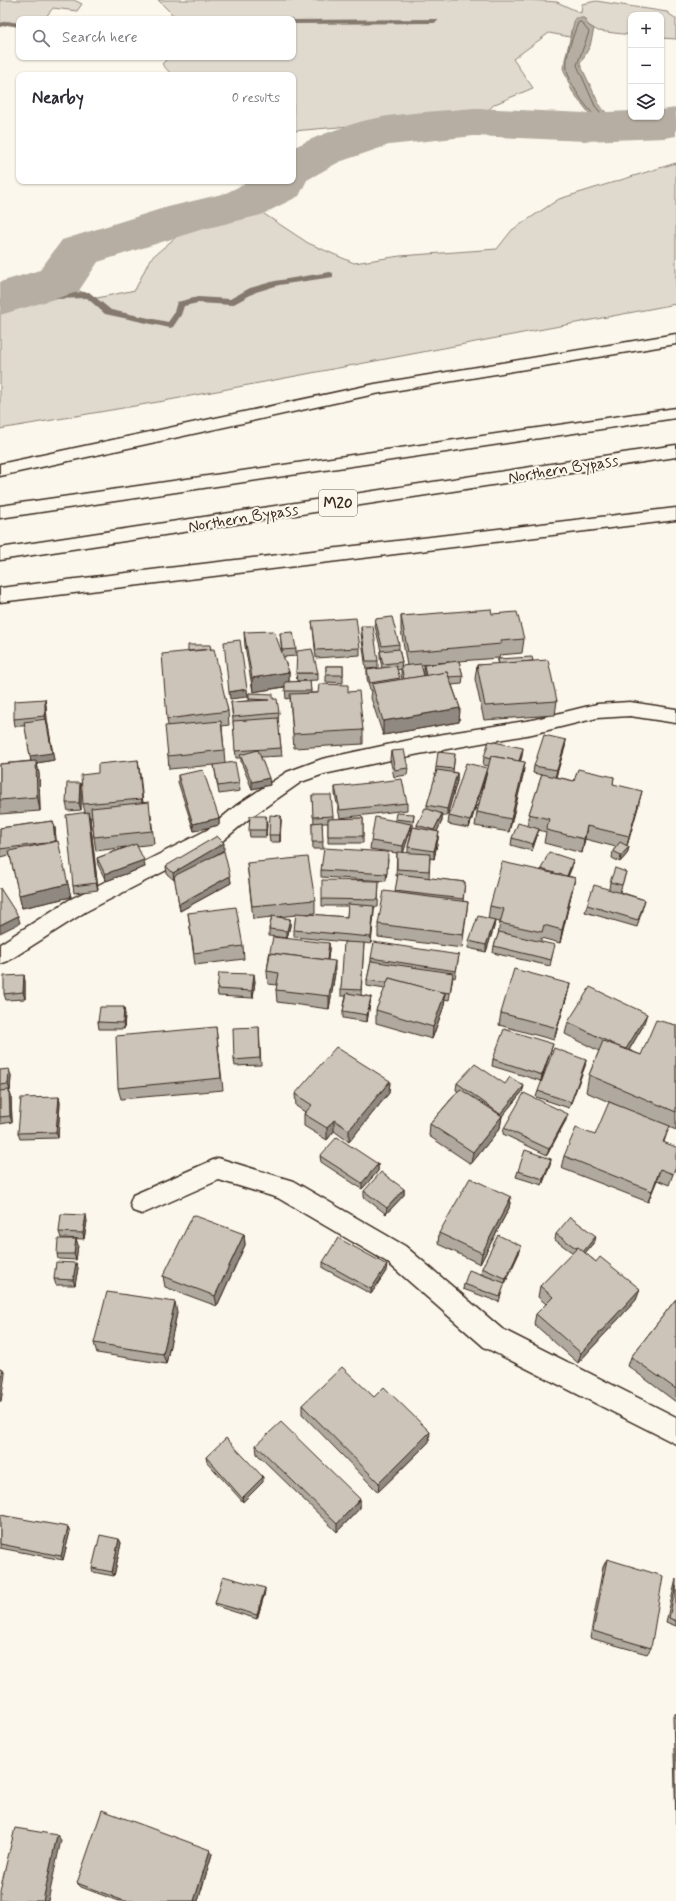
<!DOCTYPE html>
<html lang="en">
<head>
<meta charset="utf-8">
<style>
	body { margin:0; font-family:Mynerve,sans-serif; background:#f7f7f7; color:#2b2b33 }
	.controls { position:absolute; right:12px; top:12px; display:grid; overflow:hidden; border-radius:8px; box-shadow:0 1px 3px #0004 }
	.controls button { width:36px; height:36px; display:grid; place-items:center; padding:0; border:0; border-bottom:1px solid #e1e1e2; background:#fff; color:#2b2b33; font:20px sans-serif }
	.list { margin:0; padding:0; list-style:none }
	h2 { display:flex; justify-content:space-between; align-items:center; height:52px; margin:0; padding:0 16px; font-size:17px }
	h2 small { font-size:13px; font-weight:400; color:#7c7c81 }
	.icon { flex:none; width:22px; height:22px; fill:none; stroke:currentColor; stroke-width:2; stroke-linecap:round; stroke-linejoin:round }
	.map { position:relative; flex:none; width:676px; height:1901px; overflow:hidden }
	.search { position:absolute; background:#fff; box-shadow:0 1px 3px #0004; left:16px; top:16px; width:280px; height:44px; display:flex; align-items:center; gap:10px; box-sizing:border-box; padding:0 14px; border-radius:8px; color:#7c7c81; font-size:15px }
	.panel { position:absolute; background:#fff; box-shadow:0 1px 3px #0004; left:16px; top:72px; width:280px; height:112px; border-radius:8px }
	.map>svg:first-child { display:block }
</style>
</head>
<body>
<div class="map">
<svg width="676" height="1901" viewBox="0 0 676 1901">
	<rect width="100%" height="100%" fill="#fbf7ec"/>
	<filter id="ink" filterUnits="userSpaceOnUse"><feTurbulence type="fractalNoise" baseFrequency=".025" numOctaves="2"/><feDisplacementMap in="SourceGraphic" scale="8" xChannelSelector="R" yChannelSelector="G"/><feConvolveMatrix kernelMatrix="1 2 1 2 8 2 1 2 1" color-interpolation-filters="sRGB"/></filter>
	<g filter="url(#ink)">
		<!-- green -->
		<g fill="#dfd9ce" stroke="#8d8276">
			<path d="M0,0H74L82,4L77,11L53,8L44,19H19V25L7,23L0,25Z"/>
			<path d="M158,0H530L557,2L581,13L582,4L596,1L667,12L676,19V39L661,38V15H631V35L598,31L588,25L571,30L570,37L549,33L513,59L533,88L495,104L474,122L382,131L362,125L293,131V75H172L162,64L169,57H293V19H177Z"/>
			<path d="M676,163V304L164,401L0,429V311L62,284L97,298L135,290L150,259L176,237L202,210L261,212L308,243L354,263L400,256L497,249L512,230L559,199Z"/>
		</g>
		<!-- water -->
		<path fill="#b6aea2" stroke="#85796d" d="M575,18H584L588,25L594,29L590,46L580,64L599,104L617,126L651,119L676,118V129C651,133 625,131 600,127L572,91L563,68Z"/>
		<g fill="none" stroke-linecap="round" stroke-linejoin="round">
			<!-- shore -->
			<path stroke="#6c5f53" stroke-width="1" d="M581,22L589,32L577,65L595,106L608,121L606,124C591,117 569,85 567,69C565,55 573,36 578,23Z"/>
			<!-- stream -->
			<g fill="#85796d" fill-rule="evenodd">
				<path d="M437,19L438,21L434,23L293,24V20Z"/>
				<path d="M7,21L19,23V27L7,25L0,27V23Z"/>
				<path d="M330,272L333,273V277L279,285L256,292L232,305L198,303L184,306L181,315L173,327L170,328L105,314L87,298L55,299L29,289L33,286L56,293L89,292L111,310L168,322L173,315L177,302L198,297L230,299L250,288L275,281Z"/>
			</g>
			<!-- river -->
			<path fill="#b6aea2" fill-rule="evenodd" d="M474,108L585,113L631,111V117H661V110L676,108V136L665,138L585,141L474,136L389,145L339,162L307,180L299,196L261,215L200,230L98,262L78,292L0,315V282L40,270L62,240L164,208L226,193L250,181H293V148C315,136 357,121 382,117C412,112 444,111 474,108Z"/>
			<!-- minor casing -->
			<g stroke="#3b2a1e" stroke-width="3">
				<g id="minor">
					<path d="M630,702L676,709V723L630,716L597,718L532,734L419,754L324,774L301,782L251,817L221,842L85,912L8,961L0,964V944L69,900L207,830L237,805L287,772L322,759L419,738L532,720L597,704Z"/>
					<path d="M218,1158L293,1181L405,1246L502,1329L676,1417V1444L484,1347L387,1262L278,1198L219,1180L142,1214L133,1211L130,1203L133,1195Z"/>
				</g>
			</g>
			<!-- highway casing -->
			<g stroke="#3b2a1e" stroke-width="3">
				<g id="highway">
					<path d="M676,334V344L375,394L0,476V464L375,384Z"/>
					<path d="M676,408V418L0,518V506Z"/>
					<path d="M676,445V457L0,560V548Z"/>
					<path d="M676,508V520L0,602V588Z"/>
				</g>
			</g>
			<!-- minor -->
			<use href="#minor" fill="#fbf7ec" fill-rule="evenodd"/>
			<!-- highway -->
			<use href="#highway" fill="#fbf7ec" fill-rule="evenodd"/>
		</g>
		<!-- wall -->
		<g fill="#afa99f" stroke="#3b2a1e" fill-rule="evenodd">
			<path d="M492,614L524,639L522,653L500,655L499,658L459,661L463,676L462,684L452,685L460,708L459,722L383,735L371,698L372,690H370L367,678V670L382,668L380,658V651H381L375,626V619L399,644V649L402,662L401,666H407L401,630V616ZM449,662L424,665V676L421,665ZM401,669V674L402,680H399L397,670Z"/>
			<path d="M312,621L360,648V655L316,658L313,628Z"/>
			<path d="M361,626L378,661V668L366,669L361,634Z"/>
			<path d="M244,632L282,652L280,633L296,649V656L283,657L289,672V682L310,681L311,693L348,692L363,730V744L294,748L290,698L286,699L285,687L253,692L245,646Z"/>
			<path d="M211,649L228,711L229,725L222,726L225,763L239,783L240,791L219,794L214,765L169,769L168,756V725L167,719Z"/>
			<path d="M498,659L533,661L557,701L555,715L484,720L475,679L477,665L498,664Z"/>
			<path d="M326,666H343V683L326,682Z"/>
			<path d="M296,673H318V680L297,681Z"/>
			<path d="M249,693L274,699L279,713L278,721L282,756L261,757L270,785L252,789L241,762V758H236L233,721L231,702L249,701Z"/>
			<path d="M45,699L46,706L47,720L54,760L37,763L39,774L40,811L0,814V764L31,761L25,726H15L14,719Z"/>
			<path d="M566,740L565,747L556,777L574,781L614,777L613,784L639,804L627,846L629,847L627,854L620,862L612,858L613,851L616,847L585,839L582,853L544,843L546,832L538,830L537,836L532,851L511,845L512,838L528,826L529,814L542,775L533,773L534,766Z"/>
			<path d="M391,751L408,768L407,775L394,777L390,759Z"/>
			<path d="M455,754L453,772L457,773V781L447,816H442V821L437,831L438,839L434,859L430,858L429,878L465,882L463,901L468,902L462,948L378,937V924L395,893L398,876H396L397,853L370,849L371,841L395,821V819L414,814L413,827L417,828V825L427,809V805L436,775H435L436,767ZM410,828H412L408,847V853H403L410,831Z"/>
			<path d="M522,756L520,762L523,776L509,832L475,826L477,812L489,766L483,765L484,757Z"/>
			<path d="M138,760L142,802L151,815L154,844L137,846L145,867L106,881L98,865L97,858L126,847L96,851L94,837L92,817L90,818L98,890L74,893L73,886L85,812L83,804L98,773Z"/>
			<path d="M487,768L486,775L469,828L448,824L449,816Z"/>
			<path d="M178,775L219,818V825L194,831L178,782Z"/>
			<path d="M335,787L407,803V810L340,818L335,794Z"/>
			<path d="M81,790V810L68,811L66,803Z"/>
			<path d="M312,795L333,816V819L363,818V843H328V823H322L323,849H313L312,823H314Z"/>
			<path d="M281,816L280,842H270L269,835Z"/>
			<path d="M53,821L55,828L56,841L71,897L22,908L10,855L0,857V828Z"/>
			<path d="M267,824L266,837H250L249,830Z"/>
			<path d="M224,850L215,856L230,876L231,883L180,911L175,880H174L167,874L166,866Z"/>
			<path d="M388,859L386,881L321,877V870Z"/>
			<path d="M247,863L315,900V913L306,914L347,917L348,906H322V899L379,881L378,907H374L371,944L364,943L361,995L371,997L370,1003L367,1022L343,1018V1011L346,996H341V989L346,942L294,937V930L296,915L278,917L290,919V926L287,938L269,936V929L272,917L253,919Z"/>
			<path d="M572,867L568,876L575,878L560,943L541,938V942L553,952L550,966L493,953L494,946L498,935L500,922L495,921L494,927L486,952L468,948L469,941L488,919L490,906L541,870V869Z"/>
			<path d="M626,872L620,892L645,900L637,927L585,912L587,905L609,889L610,882Z"/>
			<path d="M188,913L243,946L244,959L195,965Z"/>
			<path d="M329,943V950L328,960L335,973L329,1009L277,1002L276,990L277,985L268,984L267,971L269,956Z"/>
			<path d="M459,955L455,978L453,977L449,1000L445,999L444,1006L432,1039L376,1023V1010L385,989L367,986V980L371,961V958Z"/>
			<path d="M24,975L25,982V999L6,1000L4,994Z"/>
			<path d="M255,981L253,998L218,996L217,989Z"/>
			<path d="M570,984L567,996L554,1040L499,1025L501,1013Z"/>
			<path d="M125,1014L124,1029H99L98,1022Z"/>
			<path d="M568,1022L643,1026L629,1050L641,1055L676,1025V1130L669,1127L664,1142L676,1166L669,1185L657,1180L648,1202L561,1168L564,1156L630,1111L586,1092L589,1075L599,1051L565,1034Z"/>
			<path d="M216,1027L223,1090L121,1099L118,1088Z"/>
			<path d="M259,1027L261,1065L235,1066L234,1060Z"/>
			<path d="M551,1050L541,1081L492,1066L493,1059Z"/>
			<path d="M586,1060L585,1066L569,1108L536,1097L538,1091Z"/>
			<path d="M0,1070L11,1076L10,1091H9L11,1096L12,1122L0,1124Z"/>
			<path d="M390,1081L389,1093L349,1142L334,1131L327,1140L304,1126V1114L305,1112L296,1106L295,1094Z"/>
			<path d="M457,1083L505,1084L524,1086L522,1092L502,1116L500,1128L471,1164L429,1136L430,1124L458,1091L456,1090Z"/>
			<path d="M59,1097L60,1103L58,1138L20,1139L18,1133Z"/>
			<path d="M566,1120L547,1155L503,1134L504,1128Z"/>
			<path d="M320,1156L378,1164V1171L362,1189L321,1162Z"/>
			<path d="M551,1159L550,1165L542,1185L516,1177L518,1171Z"/>
			<path d="M404,1189V1195L386,1214L364,1197V1191Z"/>
			<path d="M511,1197L509,1208L480,1264L438,1244L439,1233Z"/>
			<path d="M87,1221L84,1239L61,1238L59,1232Z"/>
			<path d="M244,1234L245,1245L217,1306L165,1287L163,1276Z"/>
			<path d="M556,1234L595,1241L585,1253L596,1262L640,1289L636,1300L578,1363L534,1324L536,1314L546,1304L538,1297L540,1286L573,1253L555,1240Z"/>
			<path d="M76,1239L78,1245L76,1260L58,1259L57,1254Z"/>
			<path d="M521,1246L520,1251L504,1284L499,1302L463,1289L464,1284L493,1279L481,1274L482,1268Z"/>
			<path d="M323,1262L386,1271L371,1294L323,1268Z"/>
			<path d="M76,1263L78,1268L75,1285H56L54,1279Z"/>
			<path d="M676,1299V1402L628,1366L631,1357Z"/>
			<path d="M177,1313L166,1364L97,1353L94,1343Z"/>
			<path d="M374,1397L429,1442L378,1492L302,1414V1405Z"/>
			<path d="M256,1445L360,1499V1508L337,1532L257,1454Z"/>
			<path d="M206,1457L263,1482L243,1502L207,1462Z"/>
			<path d="M0,1515L70,1531L63,1560L0,1548Z"/>
			<path d="M119,1539L121,1543L114,1576L93,1572L92,1568Z"/>
			<path d="M607,1559L651,1648L647,1654L590,1638L603,1567Z"/>
			<path d="M676,1579V1626L666,1622Z"/>
			<path d="M265,1592L257,1619L216,1606L215,1603Z"/>
			<path d="M676,1713V1825L673,1716Z"/>
			<path d="M210,1850L212,1854L198,1901H118L81,1887L77,1883Z"/>
		</g>
		<!-- shaded-wall -->
		<g fill="#8f8982" stroke="#3b2a1e">
			<path d="M289,672V686L253,692L252,678Z"/>
			<path d="M247,689L248,697L230,699L229,692Z"/>
			<path d="M45,699L46,706L47,720L54,760L37,763L39,774L40,811L30,756L47,724L45,716Z"/>
			<path d="M460,708L459,722L383,735V721Z"/>
			<path d="M566,740L565,747L555,778L557,770Z"/>
			<path d="M523,748L522,756L517,772L518,765Z"/>
			<path d="M138,760L140,774L144,812L142,799Z"/>
			<path d="M525,762L523,776L509,832L511,819Z"/>
			<path d="M487,768L486,775L469,828L470,821Z"/>
			<path d="M457,773V781L447,816V809Z"/>
			<path d="M269,778L270,785L252,789V782Z"/>
			<path d="M80,783L81,790V810L79,803Z"/>
			<path d="M642,791L626,849L629,847L627,854L620,862L621,855L626,849Z"/>
			<path d="M88,812L90,819L98,890L96,883Z"/>
			<path d="M442,814V821L434,838V830Z"/>
			<path d="M266,816L267,824L266,837Z"/>
			<path d="M281,816V823L280,842V835Z"/>
			<path d="M219,818V825L194,831L193,824Z"/>
			<path d="M53,821L55,828L57,849L55,842Z"/>
			<path d="M411,824L410,831L403,854V846Z"/>
			<path d="M587,826L585,839L582,853L584,839Z"/>
			<path d="M539,829L537,836L532,851L533,844Z"/>
			<path d="M439,832L438,839L434,859V851Z"/>
			<path d="M224,843V850L174,880L173,873Z"/>
			<path d="M144,860L145,867L106,881L105,874Z"/>
			<path d="M573,860L572,867L565,884L567,877Z"/>
			<path d="M230,876L231,883L180,911L179,904Z"/>
			<path d="M575,878L560,943L562,930Z"/>
			<path d="M68,884L71,897L22,908L19,895Z"/>
			<path d="M374,906V913L371,944V937Z"/>
			<path d="M18,916L20,923L0,933V925Z"/>
			<path d="M290,919V926L287,938V931Z"/>
			<path d="M495,920L494,927L486,952V945Z"/>
			<path d="M329,943V950L326,969V962Z"/>
			<path d="M335,961V973L329,1009V996Z"/>
			<path d="M254,974L255,981L253,998L252,991Z"/>
			<path d="M24,975L25,982V999L23,992Z"/>
			<path d="M570,984L567,996L554,1040L557,1028Z"/>
			<path d="M445,993L444,1006L432,1039L433,1027Z"/>
			<path d="M371,997L370,1003L367,1022V1015Z"/>
			<path d="M124,1007L125,1014L124,1029L123,1023Z"/>
			<path d="M647,1014L643,1026L622,1062L625,1050Z"/>
			<path d="M553,1044L551,1050L541,1081L542,1075Z"/>
			<path d="M586,1060L585,1066L569,1108L571,1102Z"/>
			<path d="M9,1069L11,1076L10,1091L8,1084Z"/>
			<path d="M390,1081L389,1093L349,1142V1130Z"/>
			<path d="M524,1086L522,1092L499,1120L500,1114Z"/>
			<path d="M9,1090L11,1096L12,1122L10,1116Z"/>
			<path d="M59,1097L60,1103L58,1138L56,1132Z"/>
			<path d="M568,1114L566,1120L547,1155L549,1149Z"/>
			<path d="M502,1116L500,1128L471,1164L473,1152Z"/>
			<path d="M334,1120V1131L327,1140V1128Z"/>
			<path d="M551,1159L550,1165L542,1185L543,1179Z"/>
			<path d="M378,1164V1171L362,1189V1183Z"/>
			<path d="M660,1169L657,1180L648,1202Z"/>
			<path d="M404,1189V1195L386,1214L387,1208Z"/>
			<path d="M511,1197L509,1208L480,1264L482,1253Z"/>
			<path d="M86,1215L87,1221L84,1239L83,1233Z"/>
			<path d="M244,1234L245,1245L217,1306L215,1296Z"/>
			<path d="M596,1236L595,1241L581,1258L582,1253Z"/>
			<path d="M76,1239L78,1245L76,1260L74,1254Z"/>
			<path d="M521,1246L520,1251L505,1284L506,1279Z"/>
			<path d="M76,1263L78,1268L75,1285L73,1280Z"/>
			<path d="M387,1265L386,1271L371,1294V1289Z"/>
			<path d="M640,1289L636,1300L578,1363L581,1353Z"/>
			<path d="M175,1302L177,1313L166,1364L163,1354Z"/>
			<path d="M3,1369L5,1374L1,1402L0,1401V1387Z"/>
			<path d="M430,1432L429,1442L378,1492L379,1483Z"/>
			<path d="M263,1477V1482L243,1502L242,1498Z"/>
			<path d="M360,1499V1508L337,1532V1524Z"/>
			<path d="M68,1527L70,1531L63,1560L61,1556Z"/>
			<path d="M119,1539L121,1543L114,1576L112,1572Z"/>
			<path d="M265,1588V1592L257,1619V1615Z"/>
			<path d="M57,1835L61,1840L48,1901H43Z"/>
			<path d="M210,1850L212,1854L198,1901H194Z"/>
		</g>
		<!-- building -->
		<g fill="#ccc4b9" stroke="#3b2a1e">
			<path d="M491,609L492,614L517,612L524,639L501,641V644L408,652L401,616Z"/>
			<path d="M392,617L399,644L382,646L375,619Z"/>
			<path d="M356,618L360,648L316,650L312,621Z"/>
			<path d="M361,626H373L378,661H366Z"/>
			<path d="M274,631L289,672L252,678L244,632Z"/>
			<path d="M293,632L296,649L282,650L280,633Z"/>
			<path d="M240,640L247,689L229,692L224,642Z"/>
			<path d="M188,645H210L211,649L188,651Z"/>
			<path d="M214,649L228,711L167,719L162,654Z"/>
			<path d="M312,649L318,673H296L297,651Z"/>
			<path d="M399,649L402,662L383,664L380,651Z"/>
			<path d="M532,657L533,661L499,664L498,659Z"/>
			<path d="M548,660L557,701L485,706L477,665Z"/>
			<path d="M459,661L463,676L449,677L447,672L426,676L424,665Z"/>
			<path d="M421,664L424,676L404,679L401,666Z"/>
			<rect x="326" y="666" width="17" height="9"/>
			<path d="M396,666L400,678L370,683L367,670Z"/>
			<path d="M447,672L460,708L383,721L372,684Z"/>
			<path d="M310,681L311,691H285V682Z"/>
			<path d="M319,684L348,685V692L359,691L363,730L293,734L290,694L318,693Z"/>
			<path d="M249,693L273,694V699H277L279,713L233,717L231,702L269,700L249,699Z"/>
			<path d="M45,699V716L14,719V701Z"/>
			<path d="M278,718L281,748L235,751L233,721Z"/>
			<path d="M46,719L52,753L30,756L24,722Z"/>
			<path d="M221,721L224,750L168,756L165,726Z"/>
			<path d="M544,735L566,740L557,770L534,766Z"/>
			<path d="M489,741L523,748L519,761L491,756L490,759L484,757Z"/>
			<path d="M258,750L269,778L252,782L240,755Z"/>
			<path d="M404,750L408,768L395,770L391,751Z"/>
			<path d="M438,752L455,754L453,769L436,767Z"/>
			<path d="M491,756L525,762L511,819L477,812Z"/>
			<path d="M138,760L142,799L83,804L81,775L98,773V764Z"/>
			<path d="M36,761L37,797L0,800V764Z"/>
			<path d="M235,762L239,783L218,786L214,765Z"/>
			<path d="M466,763L487,768L470,821L449,816Z"/>
			<path d="M578,769L614,777L613,784L642,791L629,836L587,826L584,839L546,830L549,819L529,814L542,774L574,781Z"/>
			<path d="M203,770L219,818L193,824L178,775Z"/>
			<path d="M437,770L457,773L447,809L427,805Z"/>
			<path d="M402,779L407,803L340,810L335,787Z"/>
			<path d="M67,783H80L79,803H66Z"/>
			<path d="M312,795H331L333,816L313,817Z"/>
			<path d="M149,802L152,831L94,837L91,808Z"/>
			<path d="M425,808L442,814L434,830L417,825Z"/>
			<path d="M88,812L96,883L73,886L66,815Z"/>
			<path d="M396,813L414,814L413,821L395,819Z"/>
			<path d="M270,815L281,816L280,835H269Z"/>
			<path d="M250,816H266V830H249Z"/>
			<path d="M375,817L411,824L403,846L371,841Z"/>
			<path d="M363,818V836H328V819Z"/>
			<path d="M53,821L55,841L46,843L0,849V828Z"/>
			<path d="M322,822L323,842H312V823Z"/>
			<path d="M518,823L539,829L533,844L512,838Z"/>
			<path d="M413,827L439,832L434,851L408,847Z"/>
			<path d="M217,836L224,843L173,873L166,866Z"/>
			<path d="M58,841L68,884L19,895L9,851Z"/>
			<path d="M620,842L629,847L621,855L613,851Z"/>
			<path d="M136,844L144,860L105,874L97,858Z"/>
			<path d="M324,848L388,852L387,874L321,870Z"/>
			<path d="M224,851L230,876L179,904L174,876Z"/>
			<path d="M397,852L430,854L429,871L397,869Z"/>
			<path d="M549,852L573,860L567,876L558,874L541,869Z"/>
			<path d="M308,857L315,900L252,906L247,863Z"/>
			<path d="M502,862L575,878L562,930L544,925L542,932L500,923L504,909L490,906Z"/>
			<path d="M615,868L626,872L622,885L610,882Z"/>
			<path d="M398,874L465,882L463,899L395,891Z"/>
			<path d="M322,880L379,881L378,900L322,899Z"/>
			<path d="M594,885L645,900L638,920L587,905Z"/>
			<path d="M0,888L18,916L0,925Z"/>
			<path d="M384,891L468,902L463,935L378,924Z"/>
			<path d="M348,904L374,906L371,937L294,930L296,913L347,917Z"/>
			<path d="M236,907L243,946L194,953L188,913Z"/>
			<path d="M272,916L290,919L287,931L269,929Z"/>
			<path d="M478,916L495,920L486,945L469,941Z"/>
			<path d="M499,932L555,945L551,960L494,946Z"/>
			<path d="M273,937L329,943L327,960L270,953V956H269Z"/>
			<path d="M344,942L364,943L361,990L341,989Z"/>
			<path d="M374,942L459,955L456,971L371,958Z"/>
			<path d="M270,953L335,961L329,996L276,990L279,973L267,971Z"/>
			<path d="M371,961L453,973L450,993L436,991L389,978L387,983L367,980Z"/>
			<path d="M514,969L570,984L557,1028L501,1013Z"/>
			<path d="M219,973L254,974L252,991L217,989Z"/>
			<path d="M24,975L23,992L4,994V976Z"/>
			<path d="M389,978L445,993L433,1027L376,1010Z"/>
			<path d="M590,987L647,1014L626,1049L617,1046L568,1022Z"/>
			<path d="M347,993L371,997L367,1015L343,1011Z"/>
			<path d="M100,1007H124L123,1023L98,1022Z"/>
			<path d="M656,1020L676,1025V1112L589,1075L603,1041L641,1055Z"/>
			<path d="M216,1027L221,1078L118,1088L116,1036Z"/>
			<path d="M259,1027L260,1058L234,1060L233,1028Z"/>
			<path d="M504,1029L553,1044L542,1075L493,1059Z"/>
			<path d="M336,1047L390,1081L349,1130L334,1120L327,1128L304,1114L312,1105L295,1094Z"/>
			<path d="M554,1048L586,1060L571,1102L538,1091Z"/>
			<path d="M475,1064L505,1084L510,1077L524,1086L500,1114L457,1083Z"/>
			<path d="M9,1069L8,1084L0,1085V1070Z"/>
			<path d="M460,1089L502,1116L473,1152L430,1124Z"/>
			<path d="M9,1090L10,1116L0,1117V1091Z"/>
			<path d="M524,1093L568,1114L549,1149L504,1128Z"/>
			<path d="M59,1097L56,1132L18,1133L21,1098Z"/>
			<path d="M609,1102L670,1126L663,1142L676,1147V1166L673,1174L660,1169L652,1191L564,1156L576,1128L595,1135Z"/>
			<path d="M337,1137L378,1164L362,1183L320,1156Z"/>
			<path d="M525,1150L551,1159L543,1179L518,1171Z"/>
			<path d="M381,1172L404,1189L387,1208L364,1191Z"/>
			<path d="M470,1178L511,1197L482,1253L439,1233Z"/>
			<path d="M61,1214L86,1215L83,1233L59,1232Z"/>
			<path d="M193,1215L244,1234L215,1296L163,1276Z"/>
			<path d="M570,1217L596,1236L583,1252L578,1247L576,1248L556,1234Z"/>
			<path d="M498,1235L521,1246L506,1279L482,1268Z"/>
			<path d="M338,1238L387,1265L371,1289L323,1262Z"/>
			<path d="M58,1239H76L74,1254H57Z"/>
			<path d="M578,1247L596,1262L600,1257L640,1289L581,1353L536,1314L553,1297L540,1286Z"/>
			<path d="M56,1262L76,1263L73,1280L54,1279Z"/>
			<path d="M469,1270L505,1283L500,1297L464,1284Z"/>
			<path d="M107,1292L175,1302L163,1354L94,1343Z"/>
			<path d="M676,1299V1389L631,1357Z"/>
			<path d="M342,1367L374,1397L384,1387L430,1432L379,1483L302,1405Z"/>
			<path d="M0,1368L3,1369L0,1387Z"/>
			<path d="M281,1422L360,1499L337,1524L256,1445Z"/>
			<path d="M226,1438L263,1477L242,1498L206,1457Z"/>
			<path d="M0,1515L68,1527L61,1556L0,1544Z"/>
			<path d="M100,1535L119,1539L112,1572L92,1568Z"/>
			<path d="M607,1559L663,1576L651,1648L593,1631Z"/>
			<path d="M223,1576L265,1588L257,1615L215,1603Z"/>
			<path d="M676,1586V1621L669,1618Z"/>
			<path d="M102,1810L210,1850L194,1901H124L77,1883Z"/>
			<path d="M15,1828L57,1835L43,1901H0V1890Z"/>
		</g>
	</g>
	<g text-anchor="middle" stroke-width="4" stroke-linejoin="round" paint-order="stroke">
		<!-- shield labels -->
		<rect fill="#fbf7ec" stroke="#75685c" stroke-width="1" x="319" y="490" width="38" height="26" rx="3"/>
		<g font-size="15" font-weight="bold" fill="#3b2a1e">
			<text x="338" y="508">M20</text>
		</g>
		<!-- street labels -->
		<g font-size="16" fill="#3b2a1e" stroke="#fbf7ec">
			<text transform="translate(563 468) rotate(-9)" y="6">Northern Bypass</text>
			<text transform="translate(243 517) rotate(-9)" y="6">Northern Bypass</text>
		</g>
	</g>
</svg>
<div class="controls">
<button>+</button>
<button>−</button>
<button><svg class="icon" aria-label="layers" viewBox="0 0 24 24"><path d="M12 4l9 5-9 5-9-5zM3 14l9 5 9-5"/></svg></button>
</div>
<div class="search"><svg class="icon" aria-label="search" viewBox="0 0 24 24"><circle cx="10" cy="10" r="6"/><path d="M15 15l6 6"/></svg>Search here</div>
<section class="panel">
<h2>Nearby<small>0 results</small></h2>
<ul class="list">
</ul>
</section>
</div>
</body>
</html>
